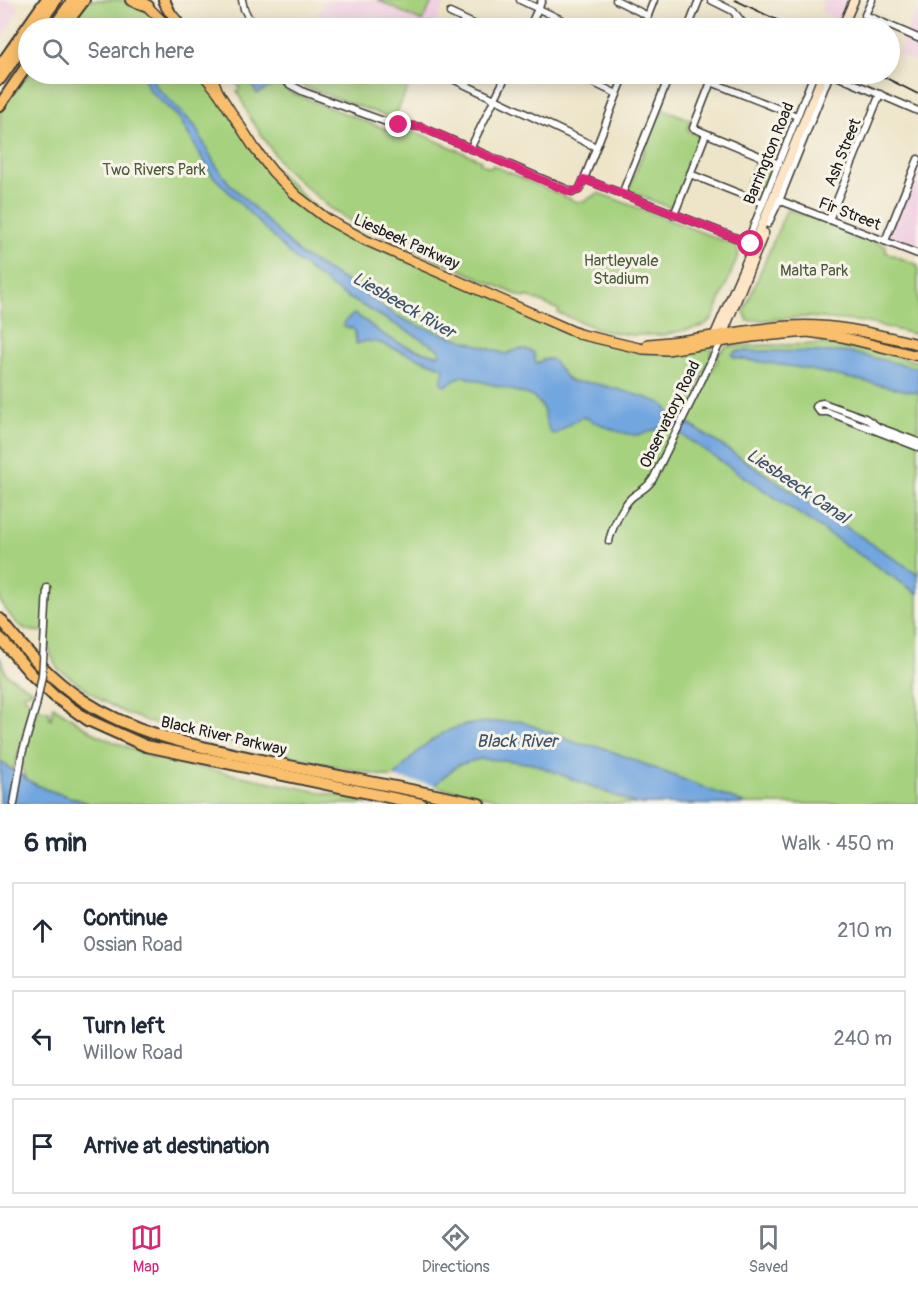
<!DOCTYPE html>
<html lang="en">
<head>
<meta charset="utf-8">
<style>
	body { margin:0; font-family:Pangolin,sans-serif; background:#f2f2f3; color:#1f2937 }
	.stop { position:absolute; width:18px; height:18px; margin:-14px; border:4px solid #db2777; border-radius:50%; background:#fff }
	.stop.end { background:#db2777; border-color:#fff; box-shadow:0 2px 6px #0008 }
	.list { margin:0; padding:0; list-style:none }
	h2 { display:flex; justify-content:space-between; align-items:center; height:78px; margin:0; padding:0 24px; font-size:26px }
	h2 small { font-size:20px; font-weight:400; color:#747a83 }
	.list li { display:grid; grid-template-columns:39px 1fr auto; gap:18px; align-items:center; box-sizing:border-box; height:96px; margin:0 12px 12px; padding:0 12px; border:2px solid #e0e1e3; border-radius:0px }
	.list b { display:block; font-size:22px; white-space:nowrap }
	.list p { margin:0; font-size:20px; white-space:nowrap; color:#747a83 }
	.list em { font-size:20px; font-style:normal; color:#747a83 }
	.icon { flex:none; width:33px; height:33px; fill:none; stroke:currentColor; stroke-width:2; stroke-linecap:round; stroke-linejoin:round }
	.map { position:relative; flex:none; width:918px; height:804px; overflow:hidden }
	.search { position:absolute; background:#fff; box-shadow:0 3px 15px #0003; left:18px; right:18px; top:18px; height:66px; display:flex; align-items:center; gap:15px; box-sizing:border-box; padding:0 21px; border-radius:33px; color:#747a83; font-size:22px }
	.sheet { height:402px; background:#fff }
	nav { display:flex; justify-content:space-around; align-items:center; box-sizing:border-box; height:84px; border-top:2px solid #e0e1e3; background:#fff; font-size:16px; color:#747a83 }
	nav a { display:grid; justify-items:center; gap:3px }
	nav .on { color:#db2777 }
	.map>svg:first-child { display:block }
</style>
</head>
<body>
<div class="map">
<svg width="918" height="804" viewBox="0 0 918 804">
	<rect width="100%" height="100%" fill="#f7f3e8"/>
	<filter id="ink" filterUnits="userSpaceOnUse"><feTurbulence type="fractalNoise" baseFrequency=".0167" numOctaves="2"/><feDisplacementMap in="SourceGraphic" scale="12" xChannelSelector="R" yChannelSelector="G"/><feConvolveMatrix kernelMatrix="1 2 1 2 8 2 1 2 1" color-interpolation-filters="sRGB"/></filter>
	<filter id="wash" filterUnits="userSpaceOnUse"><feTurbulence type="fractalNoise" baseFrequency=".008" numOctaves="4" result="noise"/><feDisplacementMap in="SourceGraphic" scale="24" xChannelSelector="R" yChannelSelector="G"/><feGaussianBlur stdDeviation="1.35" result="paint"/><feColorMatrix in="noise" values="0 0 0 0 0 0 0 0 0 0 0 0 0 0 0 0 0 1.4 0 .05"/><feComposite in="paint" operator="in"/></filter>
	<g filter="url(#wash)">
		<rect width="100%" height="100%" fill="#eee5c9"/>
		<!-- built -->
		<g fill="#f1d0e2">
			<path d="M0,0H9L20,8L0,41Z"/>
			<path d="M325,0H446L434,28H312Z"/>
			<path d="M824,0H848L839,22L820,11Z"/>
			<path d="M918,5V63L897,54Z"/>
			<path d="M918,159V254L885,241Z"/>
		</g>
		<!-- green -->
		<g fill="#a6d17e" stroke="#61764d" stroke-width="1.5">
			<path d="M87,0H131L169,28H63Z"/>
			<path d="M378,0H433L422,22Z"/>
			<path d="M29,74H203L255,149L327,219L547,321L634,346L712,344L711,357L696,389L701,392L718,359L715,357L727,346L824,344L885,353L918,362V804H521L330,765L163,727L125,713L101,700L57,668L46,643V631C21,635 12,619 0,601V109Z"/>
			<path d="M240,74H273L281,86L292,93L385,129L416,132L481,160L480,163L491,168L492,165L577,202L584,201L599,193L735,245L739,253L713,318L703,326L664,335H632L604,331L558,313L559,310L527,296L525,298L520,296L354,223L330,208L283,167L250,118L237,91L240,89L234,78Z"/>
			<path d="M294,74H381L409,85L394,119L305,87L291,79Z"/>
			<path d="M661,108L691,120L687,130L702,137L674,209L628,191Z"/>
			<path d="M756,159L773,166L761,197L744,191Z"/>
			<path d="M787,209L886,246V252L890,254L918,265V335L865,322L808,317L748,321L744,311Z"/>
			<path d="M0,657L6,674L33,691L23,694L32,705L15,765L12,770L0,761Z"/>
			<path d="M53,706L97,735L154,758L363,801L368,804H91L45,789L27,780L22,768L23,760L37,708L49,711L50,719H51Z"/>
		</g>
		<!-- water -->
		<g fill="#72a6df" stroke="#47617e" stroke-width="1.5">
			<path d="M142,74H150L156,86L195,126L215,164L229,183L301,255L349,283L394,314L413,324L506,354C517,349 523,346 534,353L535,362L538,363C558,348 557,377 573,382C578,383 585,382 591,383C601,384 657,400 663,404C666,406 667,410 669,412C673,418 682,421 689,424L918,574V594L670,427C658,426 649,434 637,435C620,435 599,423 583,417C575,419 563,430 555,434L551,433C541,416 549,406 529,395L462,376L445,386L441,383L444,368L377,342L366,341L356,344L355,331L351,328L343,327L346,320L354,314C368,321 374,329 386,336C401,345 421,352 438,355L440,352L439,349L340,293L296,260L212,175L179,118L149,90Z"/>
			<path d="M245,74H265L272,86L257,94Z"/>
			<path d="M736,351L848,352L918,368V393L801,368L735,358L732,355Z"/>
			<path d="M520,721L579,744L601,747L746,804H636L534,764L504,760L480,759L458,765L439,781L418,804H372C397,775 421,737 461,726C480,721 501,722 520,721Z"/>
			<path d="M0,761L12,770L24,776L27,780L45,789L91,804H0Z"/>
		</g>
		<!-- pier -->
		<path fill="#eee5c9" d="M392,777L438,786L422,804L369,803Z"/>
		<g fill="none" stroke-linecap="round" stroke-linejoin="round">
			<!-- canal -->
			<path stroke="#72a6df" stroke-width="6" d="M53,4L88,28"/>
		</g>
	</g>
	<g filter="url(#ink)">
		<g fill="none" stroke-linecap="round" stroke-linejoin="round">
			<!-- minor casing -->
			<g stroke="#3c3a36" stroke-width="9">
				<g id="minor">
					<path d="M242,0L244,9L254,28"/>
					<path d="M520,0L579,28"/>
					<path d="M616,0L648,16"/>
					<path d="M711,0L733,11L747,28"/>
					<path d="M872,0L865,15L918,38"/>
					<path d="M450,13L482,28"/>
					<path d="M529,28L542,0"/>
					<path d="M643,28L654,0"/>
					<path d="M688,28L699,0"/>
					<path d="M732,28L737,16"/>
					<path d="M279,74L289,84L304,92L389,123L421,127L573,192L579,190L584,179L625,74"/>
					<path d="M442,74L596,147"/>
					<path d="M575,74L617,94"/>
					<path d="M714,74L693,128L779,164"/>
					<path d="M832,74L918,111"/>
					<path d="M711,82L797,116"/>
					<path d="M470,149L507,74"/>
					<path d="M690,174L763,203"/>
					<path d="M584,179L757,246"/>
					<path d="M622,194L670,74"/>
					<path d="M776,199L918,254"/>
					<path d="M674,215L706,134"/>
					<path d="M829,220L880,94"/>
					<path d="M768,224L779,201L830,74"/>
					<path d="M885,241L918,159"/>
					<path d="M747,243L814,74"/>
					<path d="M918,442L878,427L865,418L823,403L818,404L816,407L820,412H828L918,447"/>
					<path d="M609,541C612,528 622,507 631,498C639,491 647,489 653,479L720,343"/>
					<path d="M44,645L47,588"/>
					<path d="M14,804L22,754L36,706"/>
				</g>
			</g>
			<!-- secondary casing -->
			<g stroke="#3c3a36" stroke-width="11">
				<g id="secondary">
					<path d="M842,28L854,0"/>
					<path d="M721,338L764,233"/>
					<path d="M713,339L754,245L823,74"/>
				</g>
			</g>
			<!-- primary casing -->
			<g stroke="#3c3a36" stroke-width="12">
				<g id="primary">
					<path d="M143,2L169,28"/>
					<path d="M166,7L183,28"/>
					<path d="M203,74L218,92L255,149L273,172L297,196L327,219L365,240L579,334L643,349L667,350L752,337L808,332L842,337L918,356"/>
					<path d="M211,74L218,92"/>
					<path d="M648,344C696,341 742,329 790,326C834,323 876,334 918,344"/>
				</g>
			</g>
			<!-- motorway casing -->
			<g stroke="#3c3a36" stroke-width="14">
				<g id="motorway">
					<path d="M131,0L148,6"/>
					<path d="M164,0L169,11"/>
					<path d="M36,28L56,0"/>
					<path d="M53,28L73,0"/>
					<path d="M63,28L84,0"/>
					<path d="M0,66L46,0"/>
					<path d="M0,79L28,39"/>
					<path d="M0,105L28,64"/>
					<path d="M0,619C24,649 51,680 84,701C136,735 197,746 256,759C330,775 405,788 479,804"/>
					<path d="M0,638L32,675L54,696L88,720L146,746L421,804"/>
				</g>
			</g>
			<!-- minor -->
			<use href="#minor" stroke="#fff" stroke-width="6"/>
			<!-- secondary -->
			<use href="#secondary" stroke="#fde5c5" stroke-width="8"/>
			<!-- primary -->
			<use href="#primary" stroke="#f9bf6d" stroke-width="9"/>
			<!-- motorway -->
			<use href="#motorway" stroke="#f9bf6d" stroke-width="10"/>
			<!-- rail -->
			<g stroke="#1c1c1c" stroke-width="1.5">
				<path d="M735,0L794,28"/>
				<path d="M878,74L918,94"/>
			</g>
			<!-- minor-bridge casing -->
			<g stroke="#3c3a36" stroke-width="9" stroke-linecap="butt">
				<path id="minor-bridge" d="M36,706L42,676L44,645"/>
			</g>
			<!-- minor-bridge -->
			<use href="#minor-bridge" stroke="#fff" stroke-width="6"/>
		</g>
	</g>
	<g fill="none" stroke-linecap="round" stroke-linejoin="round" filter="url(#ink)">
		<!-- route -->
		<path stroke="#db2777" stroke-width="8" d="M399,125L421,127L570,192L579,190L584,179L751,244"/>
	</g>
	<g text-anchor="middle" stroke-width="6" stroke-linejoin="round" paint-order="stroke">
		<!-- street labels -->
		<g font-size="16" fill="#1c1c1c" stroke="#f7f3e8">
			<text transform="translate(842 152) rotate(-68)" y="6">Ash Street</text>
			<text transform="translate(768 153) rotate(-68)" y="6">Barrington Road</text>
			<text transform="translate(850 213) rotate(21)" y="6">Fir Street</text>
			<text transform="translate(407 241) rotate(24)" y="6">Liesbeek Parkway</text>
			<text transform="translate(669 414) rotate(-64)" y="6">Observatory Road</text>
			<text transform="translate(224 735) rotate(13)" y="6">Black River Parkway</text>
		</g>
		<!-- park labels -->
		<g font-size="16" fill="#4c5b3e" stroke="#f7f3e8">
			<text x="154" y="175">Two Rivers Park</text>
			<text x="621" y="266">Hartleyvale<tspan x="621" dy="18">Stadium</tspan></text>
			<text x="814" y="276">Malta Park</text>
		</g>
		<!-- water labels -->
		<g font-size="18" font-style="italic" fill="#3e536a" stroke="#f7f3e8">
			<text transform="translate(404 305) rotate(30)" y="6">Liesbeeck River</text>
			<text transform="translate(798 486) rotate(34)" y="6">Liesbeeck Canal</text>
			<text x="517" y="747">Black River</text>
		</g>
	</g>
</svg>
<div class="stop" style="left:751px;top:244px"></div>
<div class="stop end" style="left:399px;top:125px"></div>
<div class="search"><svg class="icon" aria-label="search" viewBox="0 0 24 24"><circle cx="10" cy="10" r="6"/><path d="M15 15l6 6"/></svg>Search here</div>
</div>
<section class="sheet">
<h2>6 min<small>Walk · 450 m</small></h2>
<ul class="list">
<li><svg class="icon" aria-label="ahead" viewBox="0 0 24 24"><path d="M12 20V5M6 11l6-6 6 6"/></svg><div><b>Continue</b><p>Ossian Road</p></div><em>210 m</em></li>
<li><svg class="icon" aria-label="left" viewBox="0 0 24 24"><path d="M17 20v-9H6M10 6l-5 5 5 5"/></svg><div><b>Turn left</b><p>Willow Road</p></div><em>240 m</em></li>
<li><svg class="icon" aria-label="arrive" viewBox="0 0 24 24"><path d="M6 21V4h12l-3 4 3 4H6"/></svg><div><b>Arrive at destination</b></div></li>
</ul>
</section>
<nav>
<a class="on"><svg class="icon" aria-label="map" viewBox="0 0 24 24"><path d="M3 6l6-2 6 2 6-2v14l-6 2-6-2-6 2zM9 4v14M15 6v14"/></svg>Map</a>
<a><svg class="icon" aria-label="directions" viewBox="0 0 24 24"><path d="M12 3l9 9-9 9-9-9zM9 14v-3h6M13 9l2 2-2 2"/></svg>Directions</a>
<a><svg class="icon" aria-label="saved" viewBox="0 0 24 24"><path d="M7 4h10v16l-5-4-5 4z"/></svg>Saved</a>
</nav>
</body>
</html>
